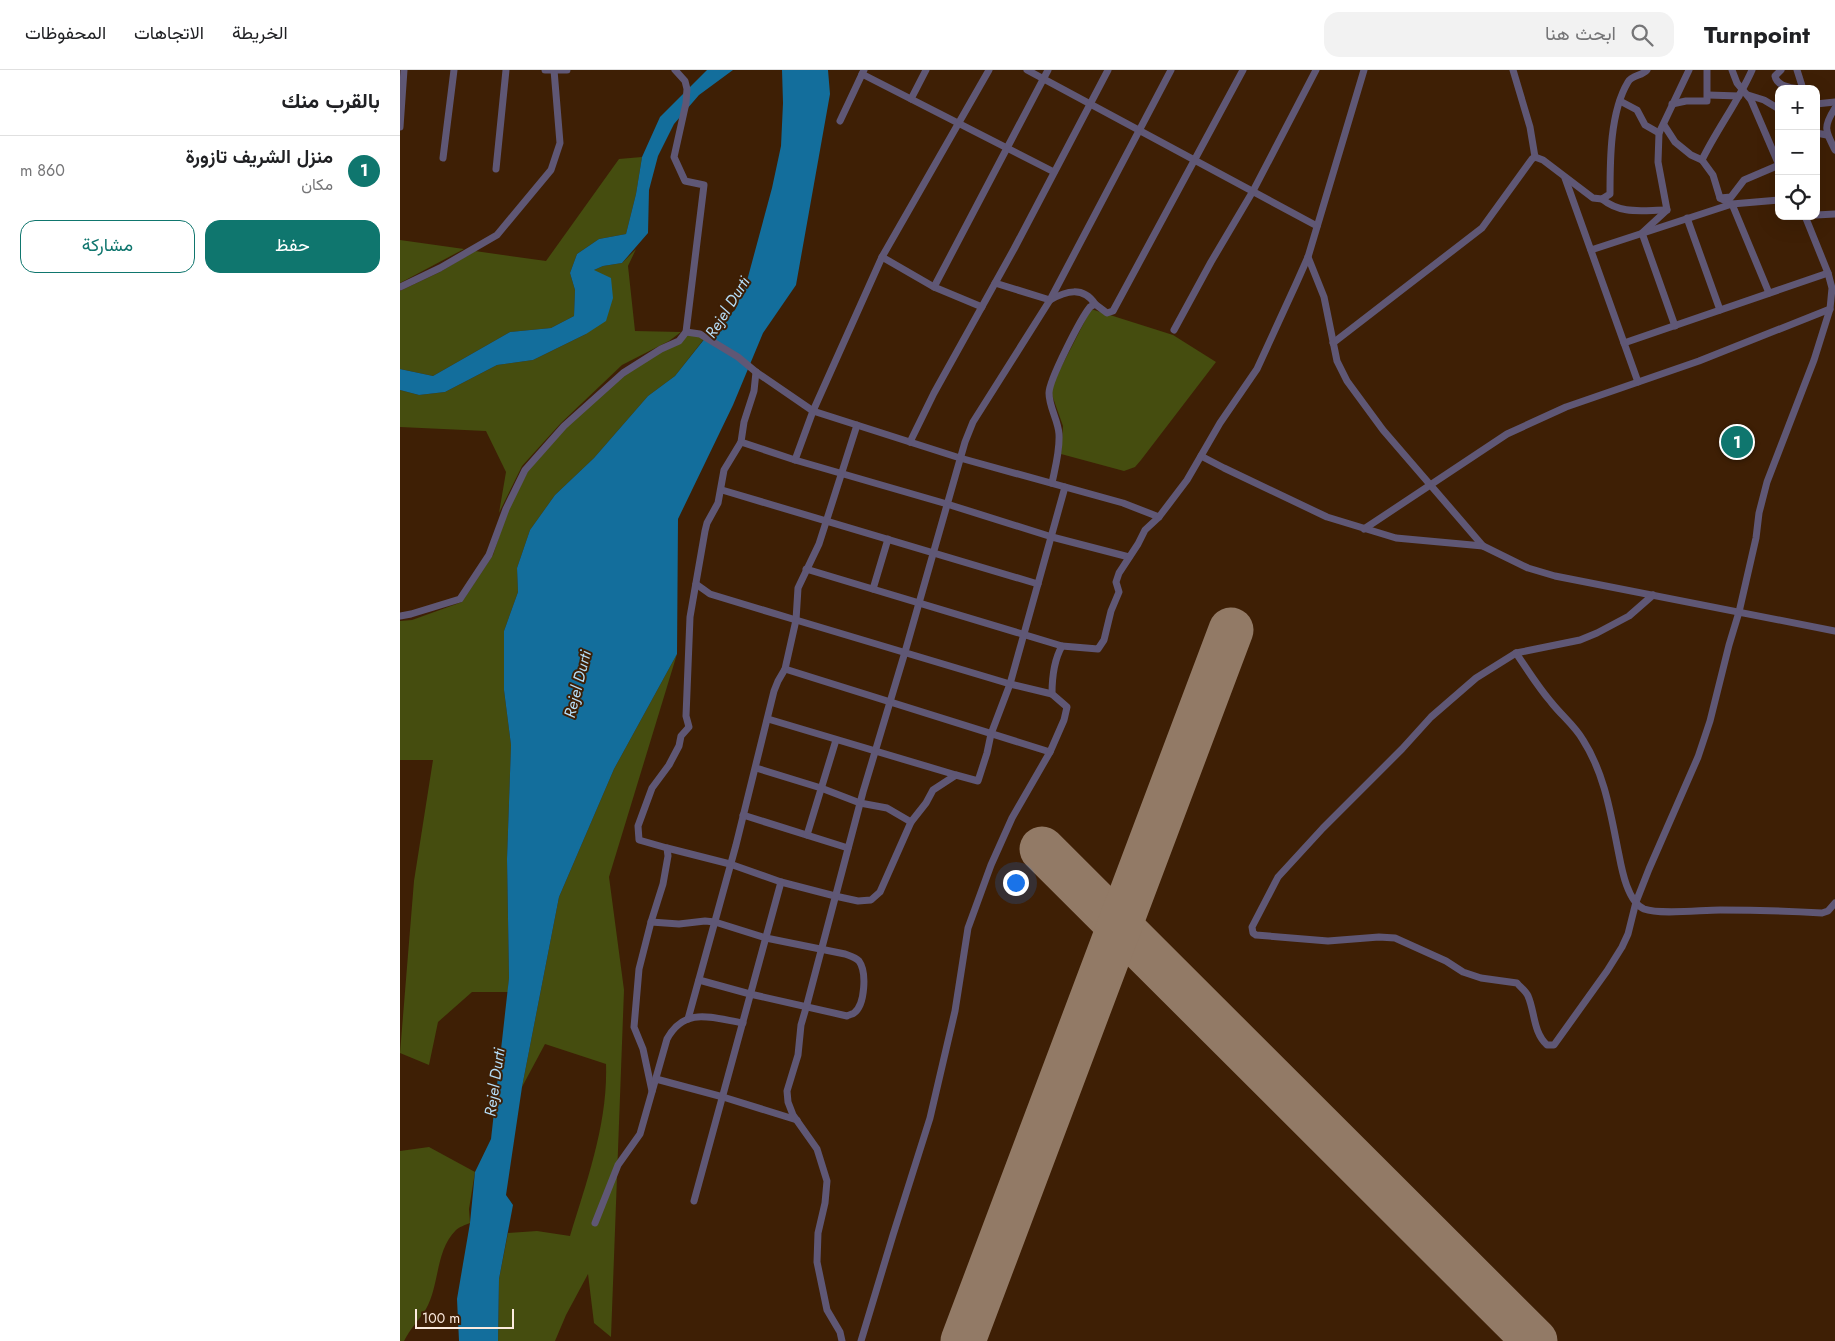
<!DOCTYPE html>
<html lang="ar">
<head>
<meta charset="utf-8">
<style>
	body { margin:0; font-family:Jost,Vazirmatn,sans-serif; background:#f2f2f2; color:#202124; direction:rtl }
	.controls { position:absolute; right:15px; top:15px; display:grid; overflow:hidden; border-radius:10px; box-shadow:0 5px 20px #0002 }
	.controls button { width:45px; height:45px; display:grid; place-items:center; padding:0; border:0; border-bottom:1px solid #e0e0e0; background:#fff; color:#202124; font:25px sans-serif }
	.scale { position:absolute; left:15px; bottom:12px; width:99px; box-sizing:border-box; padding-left:5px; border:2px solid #fcebdf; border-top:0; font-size:14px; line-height:18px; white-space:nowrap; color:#fcebdf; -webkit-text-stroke:4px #3e1f05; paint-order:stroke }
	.you { position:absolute; left:615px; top:812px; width:18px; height:18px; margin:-12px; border:4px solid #fff; border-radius:50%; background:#1a73e8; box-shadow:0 0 0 8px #1a73e833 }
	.badge { display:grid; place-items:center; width:32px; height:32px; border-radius:50%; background:#0f766e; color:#fff; font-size:16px; font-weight:700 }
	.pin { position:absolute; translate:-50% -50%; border:2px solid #fff; box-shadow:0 1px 5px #0006 }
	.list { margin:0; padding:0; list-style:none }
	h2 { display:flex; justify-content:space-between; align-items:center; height:65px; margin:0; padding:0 20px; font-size:21px }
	h2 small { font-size:16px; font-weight:400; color:#757577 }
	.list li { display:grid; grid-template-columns:32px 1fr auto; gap:15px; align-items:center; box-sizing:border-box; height:70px; padding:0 20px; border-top:1px solid #e0e0e0 }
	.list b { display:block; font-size:19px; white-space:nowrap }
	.list p { margin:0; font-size:16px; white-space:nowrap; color:#757577 }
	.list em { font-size:16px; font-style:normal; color:#757577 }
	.actions { display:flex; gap:10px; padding:15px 20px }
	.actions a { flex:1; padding:11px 0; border:1px solid #0f766e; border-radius:15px; text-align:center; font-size:18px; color:#0f766e }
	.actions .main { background:#0f766e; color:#fff }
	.icon { flex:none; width:28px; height:28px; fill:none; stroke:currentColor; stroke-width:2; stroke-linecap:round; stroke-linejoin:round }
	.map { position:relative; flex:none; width:1435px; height:1271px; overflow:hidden; direction:ltr }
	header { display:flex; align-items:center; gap:30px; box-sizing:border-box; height:70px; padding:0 25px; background:#fff; border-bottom:1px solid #e0e0e0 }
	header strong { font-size:24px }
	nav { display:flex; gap:28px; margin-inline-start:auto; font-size:18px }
	.search { width:350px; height:45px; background:#f2f2f2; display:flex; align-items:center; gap:12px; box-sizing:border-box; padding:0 18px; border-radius:15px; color:#757577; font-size:19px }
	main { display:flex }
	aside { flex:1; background:#fff }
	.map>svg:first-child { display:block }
</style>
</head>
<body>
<header>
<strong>Turnpoint</strong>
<div class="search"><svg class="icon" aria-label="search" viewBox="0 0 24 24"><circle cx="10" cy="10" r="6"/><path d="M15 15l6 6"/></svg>ابحث هنا</div>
<nav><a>الخريطة</a><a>الاتجاهات</a><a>المحفوظات</a></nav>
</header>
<main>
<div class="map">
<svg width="1435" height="1271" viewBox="0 0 1435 1271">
	<rect width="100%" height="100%" fill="#3e1f05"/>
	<!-- green -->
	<g fill="#454d0f">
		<path d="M242,87L236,124L226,164L199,169L177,184L170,203L175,220L174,246L151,258L110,262L33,306L0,299V221L40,202L75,181L146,191L219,89Z"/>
		<path d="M0,170L64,179L0,213Z"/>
		<path d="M236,179L228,196L235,261L281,262L269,271L222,295L161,353L122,396L99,443L106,402L86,361L0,357V320L19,325L45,322L97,295L133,290L186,264L194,200L203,196L222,193Z"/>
		<path d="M691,239L773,265L816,292L741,390L735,397L724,401L661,384L663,356L652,325V315Z"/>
		<path d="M287,265L300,266L304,269L275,306L248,326L194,388L155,425L130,460L117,498L118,522L104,561V620L111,675L107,789L109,908L108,922H72L38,952L29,995L0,983L14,811L33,690H0V551L12,550L62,532L93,485L108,440L128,401L166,358L225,304Z"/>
		<path d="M277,584L209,807L224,920L211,1267L194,1253L188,1204L166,1245L155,1271H98L99,1209L108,1163L137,1161L170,1166C187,1110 208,1053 206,994L145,974L122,1017L159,827L214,699Z"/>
		<path d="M29,1077L75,1102L69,1139L70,1153C65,1155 59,1157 56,1160C35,1181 40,1214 26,1239C19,1250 10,1259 4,1271H0V1081Z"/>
	</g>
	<!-- water -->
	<g fill="#136e9c">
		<path d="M307,0H333L299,25L274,54L258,86L249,120L248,163L222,193L203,196L194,200L211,208L213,228L206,251L186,264L133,290L97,295L45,322L19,325L0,320V299L33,306L110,262L151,258L174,246L175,220L170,203L177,184L199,169L226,164L236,124L242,87L260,47Z"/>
		<path d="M382,0H428L430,24L396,215L363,263L333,335L278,449L277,584L214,699L159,827L122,1017L106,1125L113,1135L99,1209L98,1271H59L57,1229L70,1153L75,1102L91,1069L109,908L107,789L111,675L104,620V561L118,522L117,498L130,460L155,425L194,388L248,326L275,306L310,262L335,240L348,207L372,118L381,76L383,33Z"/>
	</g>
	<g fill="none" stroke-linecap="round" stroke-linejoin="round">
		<!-- runway -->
		<g stroke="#927a66" stroke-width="45">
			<path d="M642,779L1135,1271"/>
			<path d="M563,1271L831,560"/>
		</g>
		<!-- street -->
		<g stroke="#5f5775" stroke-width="7">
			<path d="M145,0H167"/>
			<path d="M627,0L917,156"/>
			<path d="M1113,0L1130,57L1135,87"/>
			<path d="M1332,0L1337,13L1351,30L1379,95"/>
			<path d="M1381,0L1375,6C1377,16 1389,17 1398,19"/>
			<path d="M1397,0L1403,19"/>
			<path d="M462,4L654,102"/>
			<path d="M1308,25L1339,26"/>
			<path d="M1348,25L1364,30L1379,39"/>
			<path d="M511,29L526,0"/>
			<path d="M1220,31L1237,40L1245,55L1259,63"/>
			<path d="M1272,34L1286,31H1307V0"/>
			<path d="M1416,34L1435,32"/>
			<path d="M1435,38C1423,57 1425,60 1435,80"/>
			<path d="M440,51L464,0"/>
			<path d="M1264,55L1275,72L1291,85L1302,90L1313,105L1320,128L1332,134L1369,223"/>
			<path d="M0,57L4,0"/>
			<path d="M1416,63L1427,65"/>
			<path d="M1135,87L1143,90L1193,128L1202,129L1210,124C1210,90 1210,42 1228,12C1232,5 1242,6 1247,0"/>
			<path d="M43,88L54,0"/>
			<path d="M1302,90C1317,59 1338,32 1352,0"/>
			<path d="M96,99L106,0"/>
			<path d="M1165,108L1238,312"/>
			<path d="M1320,128L1331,127L1344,110L1379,95"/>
			<path d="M1202,129C1222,145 1242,140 1267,140"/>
			<path d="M1416,145L1435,144"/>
			<path d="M1287,148L1320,240"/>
			<path d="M1191,180L1332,134L1379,130"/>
			<path d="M482,187L534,217L582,237"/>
			<path d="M908,187L924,227L937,291L947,311L983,360L1083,476"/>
			<path d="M595,213L650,230C666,221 683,216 695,234"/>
			<path d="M0,217L40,198L97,165L151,100L160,73L154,0"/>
			<path d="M534,217L648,0"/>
			<path d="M1275,256L1242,163L1267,140L1258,92L1259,63L1289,0"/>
			<path d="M774,260L811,192L853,121L916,0"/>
			<path d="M286,262L300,264L338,287L356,302L413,341L560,388L723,433L759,447"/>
			<path d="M933,273L1082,158L1132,89L1135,87"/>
			<path d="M1224,273L1428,203"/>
			<path d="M341,372L395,390L547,434L652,467L729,487"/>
			<path d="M510,372L534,323L614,179L708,0"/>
			<path d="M801,386L824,398L927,447L996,468L1083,476L1128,498L1155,506L1435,561"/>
			<path d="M395,390L413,341L482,187L589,0"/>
			<path d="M652,413C655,398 660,381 659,364C658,350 649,337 649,323C649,310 681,248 690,237L695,234L707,243L713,241L843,0"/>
			<path d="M322,420L638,514"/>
			<path d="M964,459L1107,364L1166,337L1299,291L1430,239"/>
			<path d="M406,499L662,576"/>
			<path d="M296,514L310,524L396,550L610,614L652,624"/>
			<path d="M473,519L488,469"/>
			<path d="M1253,525L1229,546L1197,563L1180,570L1116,583L1076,608L1031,647L1002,679L923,758L878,807L852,857L853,863L856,865L928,871L979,867L995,868L1046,891L1063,902L1081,908L1117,913C1120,917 1126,921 1128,926C1135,942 1133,962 1147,975H1154L1207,901L1222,877L1228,864L1236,832L1249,799L1298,687L1310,651L1329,575L1339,542L1356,468L1359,443L1367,412L1414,290L1430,239L1432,218L1428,203L1405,146"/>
			<path d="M0,546L11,544L60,529L89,485L106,439L125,400L164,356L223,303L261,279L279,271L286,262L304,115L285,111L274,87L286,33L287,19L285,11L275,0"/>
			<path d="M1116,583C1127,599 1138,617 1151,632C1161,645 1175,656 1183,670C1205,704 1211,746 1219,785C1222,801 1228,832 1244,839C1260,845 1301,840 1320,840C1354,840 1388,841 1422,843L1428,841L1435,833"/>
			<path d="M385,599L650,682"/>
			<path d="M368,649L556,705"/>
			<path d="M356,698L421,718L460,733L487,738L511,752"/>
			<path d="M343,745L448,778"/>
			<path d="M407,765L436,670"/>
			<path d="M267,778L330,794L381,812L435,826L458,831L471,830L480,822L511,752L526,733L533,720L556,705L578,711L587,683L591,664L610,614L665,417"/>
			<path d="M251,852L279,854L305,851L315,852L366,868L445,884C450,886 455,887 459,891C467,902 465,935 454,943C453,944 448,945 447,946L350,924L299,910"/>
			<path d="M288,949L336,775L374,621L378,611L385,599L396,550L398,518L419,474L457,355"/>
			<path d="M256,1009L323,1027L397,1050"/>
			<path d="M252,1021L243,979L234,957L239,899L251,852L263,814L268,786L267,778L239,770L238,756L252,718L269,695L279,676L281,666L289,657L286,646L290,547L305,461L307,453L318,433L324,400L341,372L344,352L354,321L356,302"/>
			<path d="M294,1131L381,812"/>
			<path d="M195,1153L218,1095L240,1064L267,969C285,936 312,948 343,953"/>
			<path d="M442,1271L440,1262L427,1240L417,1192L418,1163L425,1133L427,1111L417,1079L393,1045L388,1032L387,1021L398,985L401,955L406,938L463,722L505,582L565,372L573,352L650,230L771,0"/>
			<path d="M461,1271L493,1165L530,1048L555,941L568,858L591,795L612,748L650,682L664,650L667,637L652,624C652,608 654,590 662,576L698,579L704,570L711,541L719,522L716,512L719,503L738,474L745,460L759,447L787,410L820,353L857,299L896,214L908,187L964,0"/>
		</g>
	</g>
	<g text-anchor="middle" stroke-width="4" stroke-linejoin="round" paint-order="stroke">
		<!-- water labels -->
		<g font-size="16" font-style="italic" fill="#b5dcf6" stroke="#3e1f05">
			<text transform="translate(327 237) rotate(-58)" y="6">Rejel Durti</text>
			<text transform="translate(177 614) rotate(-76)" y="6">Rejel Durti</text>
			<text transform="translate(94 1012) rotate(-82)" y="6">Rejel Durti</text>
		</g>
	</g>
</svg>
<div class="controls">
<button>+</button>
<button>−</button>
<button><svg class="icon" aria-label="locate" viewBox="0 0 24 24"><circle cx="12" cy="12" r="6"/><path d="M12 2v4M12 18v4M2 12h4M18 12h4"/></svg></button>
</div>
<div class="scale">100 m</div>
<div class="you"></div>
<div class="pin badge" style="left:1337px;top:372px">1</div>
</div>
<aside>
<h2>بالقرب منك<small></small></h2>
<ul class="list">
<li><span class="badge">1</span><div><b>منزل الشريف تازورة</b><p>مكان</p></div><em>860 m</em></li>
</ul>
<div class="actions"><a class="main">حفظ</a><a>مشاركة</a></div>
</aside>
</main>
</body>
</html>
